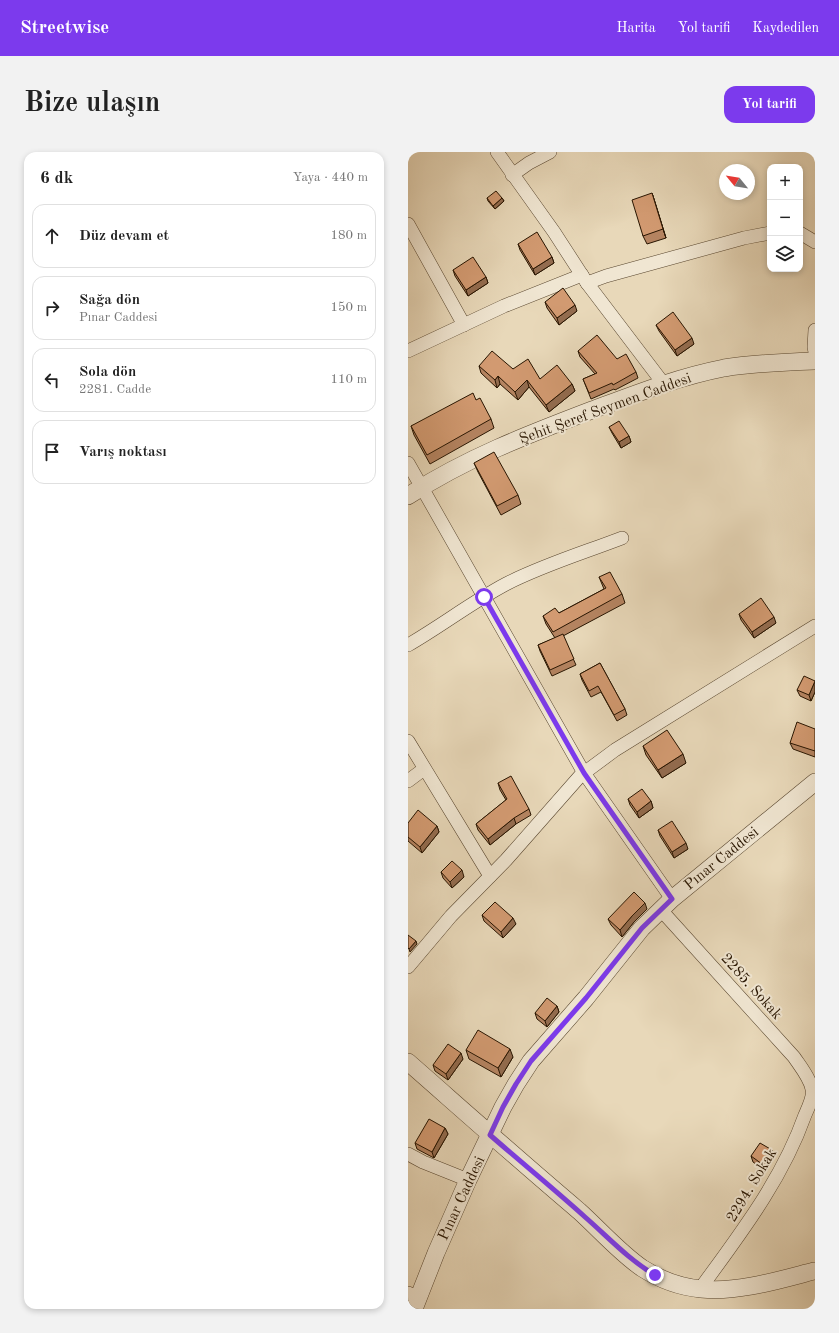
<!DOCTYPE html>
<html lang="tr">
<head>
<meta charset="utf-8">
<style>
	body { margin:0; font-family:"Old Standard TT",serif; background:#f2f2f2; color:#222 }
	.controls { position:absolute; right:12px; top:12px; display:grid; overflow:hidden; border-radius:8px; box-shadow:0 2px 6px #0003 }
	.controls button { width:36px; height:36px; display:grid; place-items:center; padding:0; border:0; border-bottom:1px solid #e0e0e0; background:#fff; color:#222; font:20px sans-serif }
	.compass { position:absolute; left:311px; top:12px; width:36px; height:36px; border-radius:50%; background:#fff; box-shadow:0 2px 6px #0003; rotate:300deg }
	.stop { position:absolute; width:12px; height:12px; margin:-9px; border:3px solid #7c3aed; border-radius:50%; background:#fff }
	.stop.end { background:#7c3aed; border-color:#fff; box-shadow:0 1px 4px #0008 }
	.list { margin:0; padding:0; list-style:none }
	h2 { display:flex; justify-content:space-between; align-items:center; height:52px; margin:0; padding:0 16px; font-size:17px }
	h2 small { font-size:13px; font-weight:400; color:#767676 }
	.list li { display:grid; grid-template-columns:26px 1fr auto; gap:12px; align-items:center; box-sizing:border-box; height:64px; margin:0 8px 8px; padding:0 8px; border:1px solid #e0e0e0; border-radius:12px }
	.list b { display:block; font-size:15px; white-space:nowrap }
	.list p { margin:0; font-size:13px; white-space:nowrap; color:#767676 }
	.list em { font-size:13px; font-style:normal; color:#767676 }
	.icon { flex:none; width:22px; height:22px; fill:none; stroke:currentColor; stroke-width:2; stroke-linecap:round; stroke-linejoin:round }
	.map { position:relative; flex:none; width:407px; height:1157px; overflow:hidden; border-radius:12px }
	header { display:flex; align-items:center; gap:24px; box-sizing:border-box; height:56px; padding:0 20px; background:#7c3aed; color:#fff }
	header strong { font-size:19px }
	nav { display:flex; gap:22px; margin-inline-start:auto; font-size:14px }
	.intro { display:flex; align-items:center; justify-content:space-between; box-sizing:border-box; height:96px; padding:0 24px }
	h1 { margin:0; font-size:28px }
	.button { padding:10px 18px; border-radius:12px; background:#7c3aed; color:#fff; font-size:14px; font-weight:700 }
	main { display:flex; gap:24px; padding:0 24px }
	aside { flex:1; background:#fff; border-radius:12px; box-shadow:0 2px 6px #0003 }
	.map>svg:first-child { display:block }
</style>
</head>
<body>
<header>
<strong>Streetwise</strong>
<nav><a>Harita</a><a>Yol tarifi</a><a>Kaydedilen</a></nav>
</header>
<div class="intro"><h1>Bize ulaşın</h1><a class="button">Yol tarifi</a></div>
<main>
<aside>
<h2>6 dk<small>Yaya · 440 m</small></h2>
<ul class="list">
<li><svg class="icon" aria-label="ahead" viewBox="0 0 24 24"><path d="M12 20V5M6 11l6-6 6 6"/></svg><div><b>Düz devam et</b></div><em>180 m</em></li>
<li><svg class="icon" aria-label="right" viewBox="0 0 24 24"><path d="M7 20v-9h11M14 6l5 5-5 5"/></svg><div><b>Sağa dön</b><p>Pınar Caddesi</p></div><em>150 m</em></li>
<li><svg class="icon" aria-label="left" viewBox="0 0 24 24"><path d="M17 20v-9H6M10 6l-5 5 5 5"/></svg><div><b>Sola dön</b><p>2281. Cadde</p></div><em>110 m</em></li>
<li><svg class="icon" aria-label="arrive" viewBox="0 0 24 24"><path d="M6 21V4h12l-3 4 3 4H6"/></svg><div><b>Varış noktası</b></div></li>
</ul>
</aside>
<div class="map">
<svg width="407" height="1157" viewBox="0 0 407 1157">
	<rect width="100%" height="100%" fill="#e8d8b9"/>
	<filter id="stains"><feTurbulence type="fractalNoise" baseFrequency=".005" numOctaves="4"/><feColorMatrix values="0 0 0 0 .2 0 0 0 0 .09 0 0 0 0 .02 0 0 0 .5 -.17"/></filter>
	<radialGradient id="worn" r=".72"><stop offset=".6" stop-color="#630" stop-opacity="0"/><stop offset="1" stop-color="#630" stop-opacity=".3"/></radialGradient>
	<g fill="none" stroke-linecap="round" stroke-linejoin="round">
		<!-- minor casing -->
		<g stroke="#58462f" stroke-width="14">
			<g id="minor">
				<path d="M89,0L146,80L179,131L255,231"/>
				<path d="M104,23L121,11L142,0"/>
				<path d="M0,72L56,173"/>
				<path d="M392,81L407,90"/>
				<path d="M179,131L198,124L336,86L362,81"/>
				<path d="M407,178L406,195L407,200"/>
				<path d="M0,199L96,154L174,123"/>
				<path d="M0,311L176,621L264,747"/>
				<path d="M0,493C33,474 64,450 98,432C135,413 175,401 214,386"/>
				<path d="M0,589L82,724"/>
				<path d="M0,629L16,617"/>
				<path d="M253,758L386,905C392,914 402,926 404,937C406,944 400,956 397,963C374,1028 332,1082 292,1137"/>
				<path d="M0,815L43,764L98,708L172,624L207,598L407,474"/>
				<path d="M0,1002L15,1010L60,1028"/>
				<path d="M0,1141L9,1145"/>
			</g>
		</g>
		<!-- tertiary casing -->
		<g stroke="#58462f" stroke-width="18">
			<g id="tertiary">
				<path d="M0,344C56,307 121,282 184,258C227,242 270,225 316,216C346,211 377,210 407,209"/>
				<path d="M0,910C57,960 113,1010 171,1059C191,1077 212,1101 234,1116C251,1127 273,1135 293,1137C329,1141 371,1128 406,1119"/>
				<path d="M6,1157L28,1101L60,1028L95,955L108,932L123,909L178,846L234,776L264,747L407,630"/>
			</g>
		</g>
		<!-- minor -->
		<use href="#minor" stroke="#f0e6d2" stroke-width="13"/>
		<!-- tertiary -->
		<use href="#tertiary" stroke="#f0e6d2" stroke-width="17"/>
	</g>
	<!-- wall -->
	<g fill="#b58461" stroke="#281501">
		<path d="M244,41L258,86L239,92L235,84Z"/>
		<path d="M79,46H94L96,49L87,57L80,49Z"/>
		<path d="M110,92L144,105L146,111L127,123L112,98Z"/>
		<path d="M45,118L78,125L80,131L60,144L47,124Z"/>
		<path d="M137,150L169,159L151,173L139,156Z"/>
		<path d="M248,173L286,192L269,204L251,179Z"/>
		<path d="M170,199L209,207L228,220L230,226L207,238L206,237L183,247L175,227L187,222L172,205Z"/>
		<path d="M71,214L105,217L132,227L164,232L167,239L141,260L121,235L110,248L92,232L89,236L73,221Z"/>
		<path d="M68,248L83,267L86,276L22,312L6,283L3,274Z"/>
		<path d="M201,275L221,284L223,290L213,296L204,281Z"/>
		<path d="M66,311L110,343L113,352L93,363L70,320Z"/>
		<path d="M191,425L214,442L217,451L155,484L168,513L144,524L132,499L130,493L147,486L138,472L135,464L151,461L196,437Z"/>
		<path d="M331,462L368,471L346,486L333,468Z"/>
		<path d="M192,511L217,557L219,563L209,569L193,540L183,545L174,528L172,522Z"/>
		<path d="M407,529V540L403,549L392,544L389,538Z"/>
		<path d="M407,577V605L385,597L382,591Z"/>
		<path d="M235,594L278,611L254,626L238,603Z"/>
		<path d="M90,631L121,657L123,663L108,672L82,693L70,678L68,672L98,648L92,638Z"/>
		<path d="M220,647L243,649L245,656L231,666L222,653Z"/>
		<path d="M0,671L29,674L31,680L14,701L0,689Z"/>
		<path d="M250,678L280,697L266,706L252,684Z"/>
		<path d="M33,720L56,725L44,736L35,726Z"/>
		<path d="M239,757L226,770L214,785L203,773L200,767Z"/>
		<path d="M74,763L108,772L95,786L76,769Z"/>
		<path d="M149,854L151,860L139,875L129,867L127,861Z"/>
		<path d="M58,898L105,905L93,925L61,907Z"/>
		<path d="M55,907L40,928L27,919L25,913Z"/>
		<path d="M37,976L40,982L26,1006L9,997L7,991Z"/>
		<path d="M343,1004H366L356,1018L345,1010Z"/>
	</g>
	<!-- shaded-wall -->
	<g fill="#936c4f" stroke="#281501">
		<path d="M244,41L247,50L258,86L255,77Z"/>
		<path d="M94,46L96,49L87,57L85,54Z"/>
		<path d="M144,105L146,111L127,123L125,117Z"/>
		<path d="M78,125L80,131L60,144L58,138Z"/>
		<path d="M167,153L169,159L151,173L149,166Z"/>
		<path d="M284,186L286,192L269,204L267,198Z"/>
		<path d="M90,224L92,232L89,236L87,228Z"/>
		<path d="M119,228L121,235L110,248L107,240Z"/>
		<path d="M164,232L167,239L141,260L138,253Z"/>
		<path d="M221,284L223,290L213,296L211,290Z"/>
		<path d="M366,465L368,471L346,486L344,480Z"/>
		<path d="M407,529V540L403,549L401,543Z"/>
		<path d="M275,602L278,611L254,626L250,618Z"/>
		<path d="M243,649L245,656L231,666L229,660Z"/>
		<path d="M106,666L108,672L82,693L80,687Z"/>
		<path d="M29,674L31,680L14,701L12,695Z"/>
		<path d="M278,691L280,697L266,706L264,700Z"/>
		<path d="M54,718L56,725L44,736L42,730Z"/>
		<path d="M237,751L239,757L226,770L214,785L212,778L224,764Z"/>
		<path d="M105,766L108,772L95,786L93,780Z"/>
		<path d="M8,789L9,792L2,800L1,797Z"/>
		<path d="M149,854L151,860L139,875L137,869Z"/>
		<path d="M102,897L105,905L93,925L90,916Z"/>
		<path d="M53,901L55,907L40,928L38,922Z"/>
		<path d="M37,976L40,982L26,1006L24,1000Z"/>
		<path d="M364,998L366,1004L356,1018L354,1012Z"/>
	</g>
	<!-- building -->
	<g fill="#d29a71" stroke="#281501">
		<path d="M88,39L94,46L85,54L79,46Z"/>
		<path d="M244,41L255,77L235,84L224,48Z"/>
		<path d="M129,80L144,105L125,117L110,92Z"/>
		<path d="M65,105L78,125L58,138L45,118Z"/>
		<path d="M155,136L167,153L149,166L137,150Z"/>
		<path d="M265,160L284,186L267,198L248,173Z"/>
		<path d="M189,183L209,207L218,202L228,220L205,233L204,231L181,241L175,227L189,221L170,199Z"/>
		<path d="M84,199L105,217L120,207L132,227L149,213L164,232L138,253L119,228L107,240L90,224L87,228L71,214Z"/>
		<path d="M65,241L68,248L72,246L83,267L19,303L3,274Z"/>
		<path d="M211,269L221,284L211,290L201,275Z"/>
		<path d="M86,300L110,343L89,354L66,311Z"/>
		<path d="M202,420L214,442L145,480L135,464L147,456L151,461L198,436L191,425Z"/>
		<path d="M353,446L366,465L344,480L331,462Z"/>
		<path d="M155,482L166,507L142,518L130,493Z"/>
		<path d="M192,511L217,557L206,563L190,534L181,539L172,522Z"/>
		<path d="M396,524L407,529L401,543L389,538Z"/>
		<path d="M389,570L407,577V599L382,591Z"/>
		<path d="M259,578L275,602L250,618L235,594Z"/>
		<path d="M103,624L121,657L106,666L80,687L68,672L99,647L90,631Z"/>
		<path d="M234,637L243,649L229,660L220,647Z"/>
		<path d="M10,658L29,674L12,695L0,685V671Z"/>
		<path d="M264,669L278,691L264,700L250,678Z"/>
		<path d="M44,709L54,718L42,730L33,720Z"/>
		<path d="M226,740L237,751L224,764L212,778L200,767Z"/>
		<path d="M87,750L105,766L93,780L74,763Z"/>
		<path d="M0,783L8,789L1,797L0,796Z"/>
		<path d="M139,846L149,854L137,869L127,861Z"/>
		<path d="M70,878L102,897L90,916L58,898Z"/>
		<path d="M40,892L53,901L38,922L25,913Z"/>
		<path d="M21,967L37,976L24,1000L7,991Z"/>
		<path d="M352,991L364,998L354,1012L343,1004Z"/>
	</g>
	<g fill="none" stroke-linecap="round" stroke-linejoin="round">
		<!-- route -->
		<path stroke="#7c3aed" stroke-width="5" d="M76,445L176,621L264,747L234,776L178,846L123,909L108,932L95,955L82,983C114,1011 146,1037 177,1065C200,1085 221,1108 247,1123"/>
	</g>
	<g text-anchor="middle" stroke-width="4" stroke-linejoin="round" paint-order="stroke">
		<!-- street labels -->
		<g font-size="15" fill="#281501" stroke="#f0e6d2">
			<text transform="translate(197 256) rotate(-20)" y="5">Şehit Şeref Seymen Caddesi</text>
			<text transform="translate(313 706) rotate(-39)" y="5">Pınar Caddesi</text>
			<text transform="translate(344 834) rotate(48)" y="5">2285. Sokak</text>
			<text transform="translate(343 1033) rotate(-59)" y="5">2294. Sokak</text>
			<text transform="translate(53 1046) rotate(-65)" y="5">Pınar Caddesi</text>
		</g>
	</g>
	<rect width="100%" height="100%" filter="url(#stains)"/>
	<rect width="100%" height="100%" fill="url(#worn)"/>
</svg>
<div class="controls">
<button>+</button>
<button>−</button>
<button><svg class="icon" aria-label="layers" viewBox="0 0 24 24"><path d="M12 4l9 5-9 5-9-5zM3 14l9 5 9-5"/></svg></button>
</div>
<svg class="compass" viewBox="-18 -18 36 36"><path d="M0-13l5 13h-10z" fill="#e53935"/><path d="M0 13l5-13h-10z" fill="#767676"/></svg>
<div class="stop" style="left:76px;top:445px"></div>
<div class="stop end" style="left:247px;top:1123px"></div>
</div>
</main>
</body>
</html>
